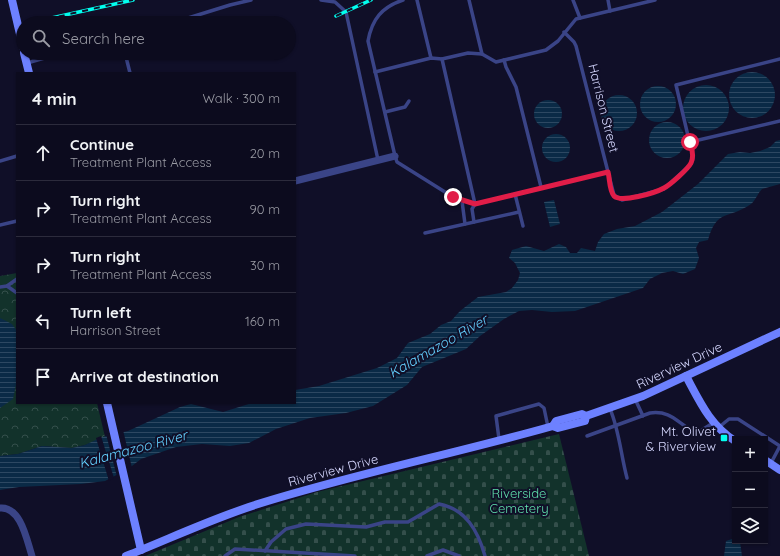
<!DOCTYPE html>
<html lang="en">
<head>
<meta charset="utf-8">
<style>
	body { margin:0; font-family:Quicksand,sans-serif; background:#151427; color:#f1f3f6 }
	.controls { position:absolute; right:12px; bottom:12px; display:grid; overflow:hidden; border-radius:0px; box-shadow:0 1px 3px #0004 }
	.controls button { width:36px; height:36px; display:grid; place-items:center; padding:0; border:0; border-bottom:1px solid #2c2b3c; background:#0c0b1e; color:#f1f3f6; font:20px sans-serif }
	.stop { position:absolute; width:12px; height:12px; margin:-9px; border:3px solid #e11d48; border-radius:50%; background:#fff }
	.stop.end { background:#e11d48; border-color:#fff; box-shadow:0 1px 4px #0008 }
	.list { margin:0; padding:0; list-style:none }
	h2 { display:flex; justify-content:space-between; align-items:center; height:52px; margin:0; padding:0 16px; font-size:17px }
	h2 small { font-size:13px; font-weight:400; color:#9a9ba4 }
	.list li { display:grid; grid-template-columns:26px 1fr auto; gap:12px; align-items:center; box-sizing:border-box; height:56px; padding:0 16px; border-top:1px solid #2c2b3c }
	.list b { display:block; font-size:15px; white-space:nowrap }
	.list p { margin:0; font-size:13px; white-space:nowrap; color:#9a9ba4 }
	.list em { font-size:13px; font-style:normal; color:#9a9ba4 }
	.icon { flex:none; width:22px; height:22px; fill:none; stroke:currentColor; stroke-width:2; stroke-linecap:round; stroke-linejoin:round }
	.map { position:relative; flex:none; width:780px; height:556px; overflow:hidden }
	.search { position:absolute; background:#0c0b1e; box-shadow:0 1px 3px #0004; left:16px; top:16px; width:280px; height:44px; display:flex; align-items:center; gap:10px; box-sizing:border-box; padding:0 14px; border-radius:22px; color:#9a9ba4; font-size:15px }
	.panel { position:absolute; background:#0c0b1e; box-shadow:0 1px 3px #0004; left:16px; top:72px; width:280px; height:332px; border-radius:0px }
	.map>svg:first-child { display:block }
</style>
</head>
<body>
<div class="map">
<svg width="780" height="556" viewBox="0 0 780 556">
	<defs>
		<pattern id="cemetery-stones" width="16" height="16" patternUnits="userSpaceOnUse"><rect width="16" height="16" fill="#12322b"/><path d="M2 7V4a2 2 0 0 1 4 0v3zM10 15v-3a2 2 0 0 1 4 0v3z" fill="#344f4b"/></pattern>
		<pattern id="park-crowns" width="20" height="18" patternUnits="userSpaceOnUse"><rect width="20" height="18" fill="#12322b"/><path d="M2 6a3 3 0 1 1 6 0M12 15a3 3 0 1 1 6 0" fill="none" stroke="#344f4b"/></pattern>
		<pattern id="water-rules" width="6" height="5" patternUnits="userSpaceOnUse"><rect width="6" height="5" fill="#0a2a46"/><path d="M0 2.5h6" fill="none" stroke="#2d4862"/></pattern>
	</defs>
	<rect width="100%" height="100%" fill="#100f28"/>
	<!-- cemetery -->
	<path fill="url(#cemetery-stones)" d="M559,434L589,556H145L239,517L317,492Z"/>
	<!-- park -->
	<path fill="url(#park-crowns)" d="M17,273V403H97L105,437L85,445L72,448L42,446L18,454L0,456V276Z"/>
	<!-- water -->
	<g fill="url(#water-rules)">
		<circle cx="752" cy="95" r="23"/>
		<circle cx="706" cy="108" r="23"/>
		<circle cx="658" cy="104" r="18"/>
		<circle cx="619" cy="113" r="18"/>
		<circle cx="548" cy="114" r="14"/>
		<circle cx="667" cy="140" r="18"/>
		<circle cx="556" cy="148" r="14"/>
		<path d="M780,140V184L762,189C758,193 755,201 751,204C728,220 717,208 708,240L699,242L696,248L699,258L695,269L683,274L673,271L662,273L650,279L643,288L575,311L552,312L532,310L519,311L504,319L480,336L466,349L422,367L407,385L373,406L346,413L310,418L276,429L249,443L230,446L202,444L176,447L141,459L128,469L105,481L81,484L19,487L0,490V456L18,454L42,446L72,448L85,445L102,437L128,431L180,407L191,404L223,412L252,403H295V390L319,386L377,368L397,358L408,343L430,334L441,325L451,321L460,311L478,297L506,292L512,288L518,280L520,273L515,263L509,258L512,250L526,246L544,251L559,244L566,247L570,253H577L581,248L595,251L598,242L604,234L617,229L635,226L662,212L698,184L728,154L740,152L750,153L760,151L770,147L776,141Z"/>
		<path d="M554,200L560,224L550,227L544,202Z"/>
		<path d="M0,318L12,324L17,331V380L13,399L0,408Z"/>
		<path d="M732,539L740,542L742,556H724L726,541Z"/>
	</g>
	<!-- pier -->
	<g fill="#100f28">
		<path d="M123,430L132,468L117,477L106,434Z"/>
		<path d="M101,436L114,478L109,481L96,438Z"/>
	</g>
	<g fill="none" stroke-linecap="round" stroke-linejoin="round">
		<!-- lane -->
		<g stroke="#3a4487" stroke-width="3.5">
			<path d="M321,0L335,2L346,12L378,160"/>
			<path d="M403,0C382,7 372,19 368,41L395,156L397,162L453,197L475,204L608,172L576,46L574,42L564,32"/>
			<path d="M417,0L431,58"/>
			<path d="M469,0L482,54"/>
			<path d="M573,0L580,18"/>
			<path d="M608,0L610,11"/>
			<path d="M172,23L230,5L251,0"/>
			<path d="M125,53L130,73"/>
			<path d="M442,59L475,204L472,209L474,222"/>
			<path d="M504,60L506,67L516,87L541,187"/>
			<path d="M27,63L62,53"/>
			<path d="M375,72L431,58L442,59L468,53L482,54L496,62L546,50L558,41L576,19L655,0"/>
			<path d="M385,112L405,107L409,101"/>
			<path d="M690,142L780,121"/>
			<path d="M0,161L17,156"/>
			<path d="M608,172L614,195L622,200L664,189L691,164L693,157L676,85L780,59"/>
			<path d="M515,194L523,226"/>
			<path d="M462,201L465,224"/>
			<path d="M0,225L17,221"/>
			<path d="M425,233L519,212"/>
			<path d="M7,286L17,293"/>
			<path d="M0,287L7,286L17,279"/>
			<path d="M635,399L643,416"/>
			<path d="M610,409C619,429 621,456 627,478"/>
			<path d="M718,428L729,419H738L780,446L771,463"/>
			<path d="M587,436L650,413C673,410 678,425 697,433L713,423"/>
			<path d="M499,439L496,416L539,404L544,408L548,427"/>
			<path d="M265,551L271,542L286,529L306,524L366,527L385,522H408L439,504C466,509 478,531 485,556"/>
			<path d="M225,556L235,549L355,556"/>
			<path d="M427,556L443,550L459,556"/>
		</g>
		<!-- street -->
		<g stroke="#3a4487" stroke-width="7">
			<path d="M295,181L395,156"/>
			<path d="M0,508C21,506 27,541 32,556"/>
		</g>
		<!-- secondary -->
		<g stroke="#6d81ff" stroke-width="8">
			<path d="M12,0L23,47"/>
			<path d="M24,53L29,73"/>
			<path d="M686,376C700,402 710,425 735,441"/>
			<path d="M107,403L141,550"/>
			<path d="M553,426L556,421L582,414L586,416"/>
			<path d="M765,460L780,470"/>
			<path d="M126,556C169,539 211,519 255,505C353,474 454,454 553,426L558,428L585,421L586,416L643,396L780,332"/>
		</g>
		<!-- rail casing -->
		<g stroke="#02ffef" stroke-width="3.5">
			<g id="rail">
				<path d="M336,16L371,0"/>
				<path d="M47,19L133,0"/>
			</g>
		</g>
		<!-- rail -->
		<use href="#rail" stroke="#100f28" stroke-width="2" stroke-dasharray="6" stroke-linecap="butt"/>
	</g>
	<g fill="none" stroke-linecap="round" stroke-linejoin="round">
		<!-- route -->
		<path stroke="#e11d48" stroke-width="5" d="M453,197L475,204L608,172C610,179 609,190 614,196C621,203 655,193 664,188C670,185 688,169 691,163C694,157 692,148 690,142"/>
	</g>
	<!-- markers -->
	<rect fill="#02ffef" stroke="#100f28" stroke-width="1.5" x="720" y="434" width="8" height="8" rx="2"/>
	<g text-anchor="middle" stroke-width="4" stroke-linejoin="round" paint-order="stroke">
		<!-- street labels -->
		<g font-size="13" fill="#d6d8ff" stroke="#100f28">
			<text transform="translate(604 108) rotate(76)" y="5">Harrison Street</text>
			<text transform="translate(679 365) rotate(-25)" y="5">Riverview Drive</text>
			<text transform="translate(333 470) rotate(-15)" y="5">Riverview Drive</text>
		</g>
		<!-- poi labels -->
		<g font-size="13" fill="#d6d8ff" stroke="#100f28" text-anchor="end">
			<text x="716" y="436">Mt. Olivet<tspan x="716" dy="15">&amp; Riverview</tspan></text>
		</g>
		<!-- park labels -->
		<g font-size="13" fill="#60e1ac" stroke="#100f28">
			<text x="519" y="498">Riverside<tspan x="519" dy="15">Cemetery</tspan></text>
		</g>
		<!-- water labels -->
		<g font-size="14" font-style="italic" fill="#64d1ff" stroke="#100f28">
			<text transform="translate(438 346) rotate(-30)" y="5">Kalamazoo River</text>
			<text transform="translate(133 449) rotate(-15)" y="5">Kalamazoo River</text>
		</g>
	</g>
</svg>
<div class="controls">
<button>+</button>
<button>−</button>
<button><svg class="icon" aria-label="layers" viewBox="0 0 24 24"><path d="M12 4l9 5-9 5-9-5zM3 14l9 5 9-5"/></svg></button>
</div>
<div class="stop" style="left:690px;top:142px"></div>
<div class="stop end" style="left:453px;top:197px"></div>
<div class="search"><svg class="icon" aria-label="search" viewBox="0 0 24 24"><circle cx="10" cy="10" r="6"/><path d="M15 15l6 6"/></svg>Search here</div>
<section class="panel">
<h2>4 min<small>Walk · 300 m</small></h2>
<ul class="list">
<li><svg class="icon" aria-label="ahead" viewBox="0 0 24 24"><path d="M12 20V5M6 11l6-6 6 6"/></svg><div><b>Continue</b><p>Treatment Plant Access</p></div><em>20 m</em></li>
<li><svg class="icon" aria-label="right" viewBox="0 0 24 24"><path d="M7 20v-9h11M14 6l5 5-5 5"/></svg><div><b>Turn right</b><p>Treatment Plant Access</p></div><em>90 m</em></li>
<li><svg class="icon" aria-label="right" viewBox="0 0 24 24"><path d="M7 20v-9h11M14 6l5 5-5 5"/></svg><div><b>Turn right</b><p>Treatment Plant Access</p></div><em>30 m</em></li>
<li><svg class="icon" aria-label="left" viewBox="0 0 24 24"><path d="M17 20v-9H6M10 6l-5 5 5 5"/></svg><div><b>Turn left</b><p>Harrison Street</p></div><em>160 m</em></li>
<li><svg class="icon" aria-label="arrive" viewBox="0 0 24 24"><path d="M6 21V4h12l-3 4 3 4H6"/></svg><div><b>Arrive at destination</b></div></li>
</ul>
</section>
</div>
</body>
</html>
